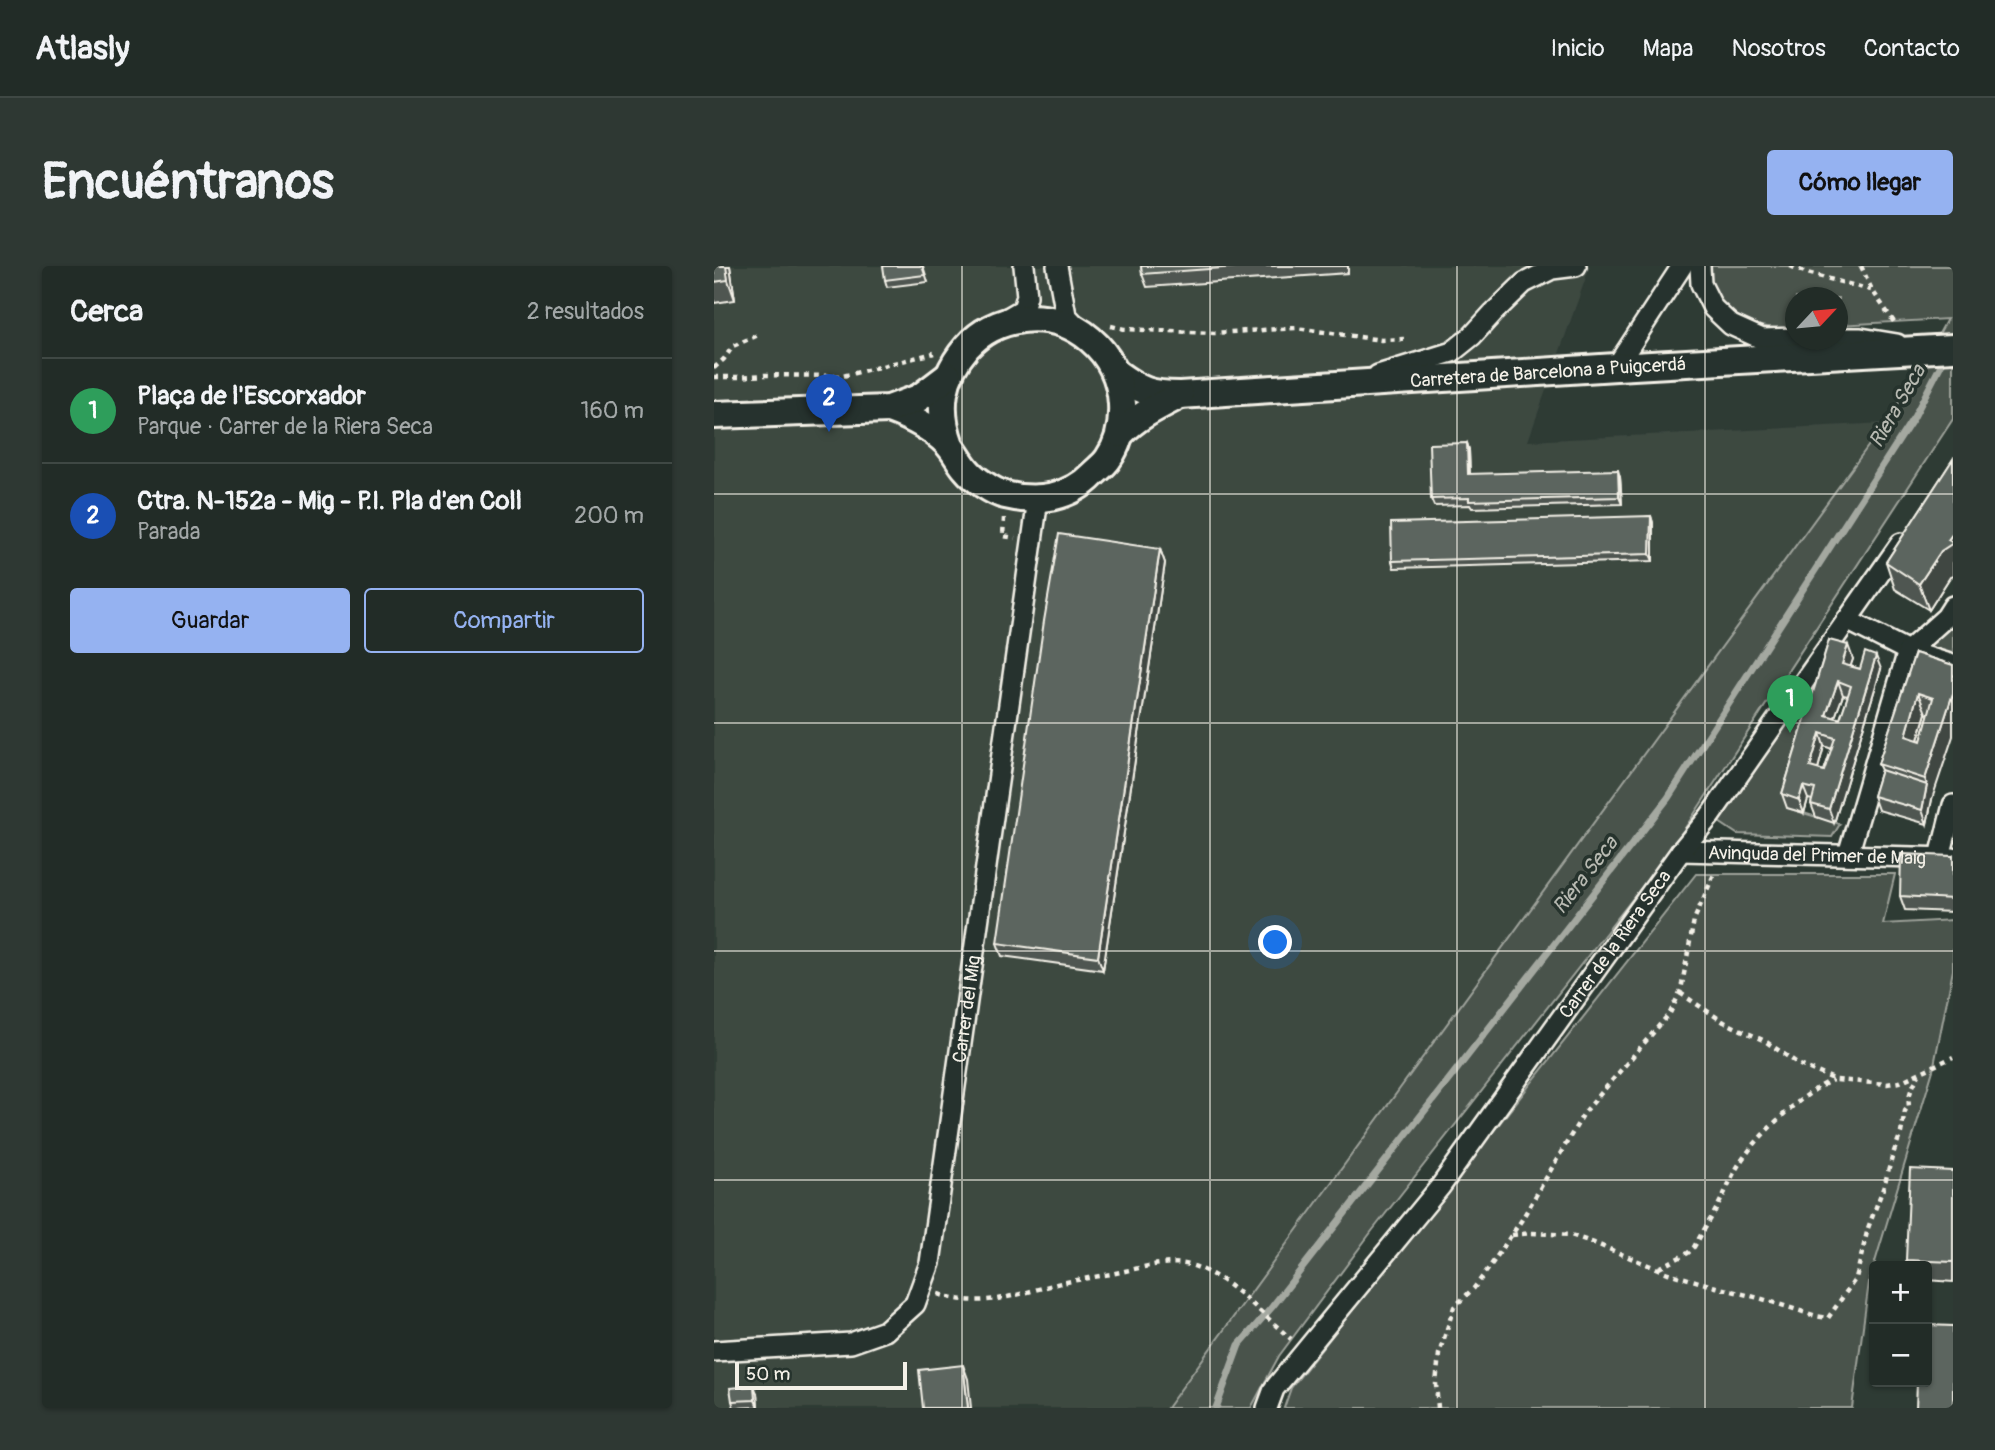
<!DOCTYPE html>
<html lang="es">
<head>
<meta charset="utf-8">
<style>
	body { margin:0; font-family:Pangolin,sans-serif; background:#2e3833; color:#f1f3f6 }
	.controls { position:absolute; right:21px; bottom:21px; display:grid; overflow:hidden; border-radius:7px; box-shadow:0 2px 5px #0004 }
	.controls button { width:63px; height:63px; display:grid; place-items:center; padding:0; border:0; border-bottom:2px solid #3f4844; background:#222c27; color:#f1f3f6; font:35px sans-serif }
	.compass { position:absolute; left:1071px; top:21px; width:63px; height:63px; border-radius:50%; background:#222c27; box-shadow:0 2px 5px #0004; rotate:64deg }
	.scale { position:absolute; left:21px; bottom:18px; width:172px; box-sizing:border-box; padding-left:7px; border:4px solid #f4f1e8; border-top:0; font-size:19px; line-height:24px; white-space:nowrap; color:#f4f1e8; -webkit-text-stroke:5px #26332d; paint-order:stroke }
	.you { position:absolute; left:562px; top:677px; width:24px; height:24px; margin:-18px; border:5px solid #fff; border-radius:50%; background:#1a73e8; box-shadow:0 0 0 10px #1a73e833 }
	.badge { display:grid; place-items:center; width:46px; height:46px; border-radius:50%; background:#95b2f1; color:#fff; font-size:23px; font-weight:700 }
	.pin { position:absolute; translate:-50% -58px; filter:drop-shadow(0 2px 4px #0008) }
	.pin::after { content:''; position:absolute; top:37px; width:24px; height:21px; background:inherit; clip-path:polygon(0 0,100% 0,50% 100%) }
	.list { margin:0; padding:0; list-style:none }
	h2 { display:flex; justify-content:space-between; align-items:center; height:91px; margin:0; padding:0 28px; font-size:30px }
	h2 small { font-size:23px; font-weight:400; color:#a2a7a7 }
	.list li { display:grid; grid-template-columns:46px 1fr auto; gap:21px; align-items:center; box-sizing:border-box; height:105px; padding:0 28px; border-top:2px solid #3f4844 }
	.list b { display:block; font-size:26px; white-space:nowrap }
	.list p { margin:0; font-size:23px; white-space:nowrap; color:#a2a7a7 }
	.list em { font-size:23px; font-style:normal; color:#a2a7a7 }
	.actions { display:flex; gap:14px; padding:21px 28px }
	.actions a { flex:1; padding:16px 0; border:2px solid #95b2f1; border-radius:7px; text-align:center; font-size:24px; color:#95b2f1 }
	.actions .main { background:#95b2f1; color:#111 }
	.map { position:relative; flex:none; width:1239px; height:1142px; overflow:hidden; border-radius:7px }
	header { display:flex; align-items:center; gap:42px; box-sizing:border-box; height:98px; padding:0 35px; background:#222c27; border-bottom:2px solid #3f4844 }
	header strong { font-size:33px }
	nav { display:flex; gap:38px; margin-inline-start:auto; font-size:24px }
	.intro { display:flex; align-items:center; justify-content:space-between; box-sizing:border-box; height:168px; padding:0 42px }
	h1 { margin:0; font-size:49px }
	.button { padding:18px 32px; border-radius:7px; background:#95b2f1; color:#111; font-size:24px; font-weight:700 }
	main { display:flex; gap:42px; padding:0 42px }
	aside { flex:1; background:#222c27; border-radius:7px; box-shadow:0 2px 5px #0004 }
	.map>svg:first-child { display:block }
</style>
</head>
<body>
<header>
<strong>Atlasly</strong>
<nav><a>Inicio</a><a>Mapa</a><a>Nosotros</a><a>Contacto</a></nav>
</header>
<div class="intro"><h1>Encuéntranos</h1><a class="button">Cómo llegar</a></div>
<main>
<aside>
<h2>Cerca<small>2 resultados</small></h2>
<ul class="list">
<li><span class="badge" style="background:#2e9e5b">1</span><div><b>Plaça de l'Escorxador</b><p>Parque · Carrer de la Riera Seca</p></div><em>160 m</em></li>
<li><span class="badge" style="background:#1a4fb4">2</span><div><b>Ctra. N-152a - Mig - P.I. Pla d'en Coll</b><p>Parada</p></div><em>200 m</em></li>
</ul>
<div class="actions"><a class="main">Guardar</a><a>Compartir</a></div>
</aside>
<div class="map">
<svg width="1239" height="1142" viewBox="0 0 1239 1142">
	<rect width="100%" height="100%" fill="#2e3b34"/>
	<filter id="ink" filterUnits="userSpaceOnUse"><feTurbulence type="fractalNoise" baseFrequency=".0143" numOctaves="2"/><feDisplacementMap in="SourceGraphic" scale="14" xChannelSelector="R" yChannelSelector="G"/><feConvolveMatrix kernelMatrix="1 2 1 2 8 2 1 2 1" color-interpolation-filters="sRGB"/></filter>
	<g filter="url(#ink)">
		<!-- built -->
		<path fill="#3c4841" d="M0,0H876L814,175L1171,157L453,1142H0Z"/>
		<!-- green -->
		<g fill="#48524c" stroke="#9ea29a" stroke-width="2">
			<path d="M993,0H1239V153L956,585L658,965L565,1090L537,1142H453L1171,157L1200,114L1233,53L1124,59V32H1082L1081,62C1050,64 1024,58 1004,31C999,23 996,10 993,0Z"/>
			<path d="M1239,340V399L1194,385Z"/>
			<path d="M1122,377L1073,542L1126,558L1118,571L1023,568L996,550Z"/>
			<path d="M982,608H1181L1169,658L1239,654V704L1219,804L1155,1016L1138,1142H570L577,1122Z"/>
		</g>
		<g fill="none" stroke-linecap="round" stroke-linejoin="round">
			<!-- stream -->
			<path stroke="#a4a8a0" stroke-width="7" d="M502,1142L525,1079L558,1041L954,532L1200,151L1232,89"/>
			<!-- street casing -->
			<g stroke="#f4f1e8" stroke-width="24">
				<g id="street">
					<path d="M343,0L352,49L367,65"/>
					<path d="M986,0L987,18L999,42L1017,59L1048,73L1082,72"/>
					<path d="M290,54L309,43L313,30L310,0"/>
					<path d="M1124,72H1147L1183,78"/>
					<path d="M902,101L968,0"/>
					<path d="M664,109L738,86L758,70L779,47L810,17L838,3L862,0"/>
					<path d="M1133,354L1194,385L1239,399"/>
					<path d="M1194,385L1232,351L1239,340"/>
					<path id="s1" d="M967,585L1239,592"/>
					<path d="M1134,589L1194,385"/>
					<path d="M1226,591L1239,539"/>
					<path id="s2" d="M0,1085L137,1077L171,1065L201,1038L216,997L324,233"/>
					<path id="s3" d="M553,1142L560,1123L726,921L967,585L996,550L1187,277"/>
				</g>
			</g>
			<!-- secondary casing -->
			<g stroke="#f4f1e8" stroke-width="32">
				<g id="secondary">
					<path id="s4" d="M402,107C427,125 435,129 466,129L902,101L1239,82"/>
					<path d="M175,143C197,151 217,161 233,177C241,185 245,195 252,203C260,213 279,226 291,229C323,237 356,232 379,208C384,203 390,199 394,193C406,176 409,157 408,138C405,85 360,47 308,53C286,56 268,64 253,81C227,111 223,143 236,179"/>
					<path d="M0,149L175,143L205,132L234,110"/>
					<path d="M406,168C423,150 445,140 466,129"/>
				</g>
			</g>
			<!-- path -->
			<g stroke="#f4f1e8" stroke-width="4.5" stroke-dasharray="5 5" stroke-linecap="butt">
				<path d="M1076,0L1093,7L1157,24"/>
				<path d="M1147,0L1158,24L1180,56"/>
				<path d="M397,60L410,63L500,67L582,62L667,74L690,73"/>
				<path d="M0,102L10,93L19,80L44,69"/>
				<path d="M0,111H25L50,109L129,110L220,87"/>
				<path d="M290,252L289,270L301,272"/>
				<path d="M966,727L1010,756L1051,775L1086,799L1122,814L1173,818L1186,816L1239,791"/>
				<path d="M798,969L818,967L857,969L880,977L954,1007L1002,1021L1045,1032L1102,1050L1114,1052L1142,1012L1154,962L1170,920L1179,888L1187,867L1191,845L1195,840C1193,829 1200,818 1205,809"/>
				<path d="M945,1002L974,987L980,981C989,965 999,950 1007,934C1013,923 1017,911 1024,900C1041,872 1089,826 1119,814"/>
				<path d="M224,1028C269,1043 300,1029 343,1018C366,1013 389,1010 411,1005C435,1000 461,992 485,1002C518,1015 549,1049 577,1073"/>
				<path d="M724,1142L722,1118L725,1088L740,1041L760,1022L775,1002L807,955L870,847L956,747L967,724L980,654L1001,606"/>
			</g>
			<!-- street -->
			<use href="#street" stroke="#26332d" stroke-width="19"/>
			<!-- secondary -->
			<use href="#secondary" stroke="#26332d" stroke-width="26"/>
		</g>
		<!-- wall -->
		<g fill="#4f5751" stroke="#f4f1e8" stroke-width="2" fill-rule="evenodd">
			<path d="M0,0H16L21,34L0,37Z"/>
			<path d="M209,0L214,16L173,21L171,14Z"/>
			<path d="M427,0H634V7L433,21L428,8Z"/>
			<path d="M753,177L755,184L756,208L906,211L908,238L758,242L756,239L720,240L717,233Z"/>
			<path d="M1239,193V310L1236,311L1215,344L1181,323L1172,296Z"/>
			<path d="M937,250L939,257V295L680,302L678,295Z"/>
			<path d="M446,283L451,297L389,704L288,690L283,677Z"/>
			<path d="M1115,374L1139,393L1136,400L1146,403H1167L1120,557L1102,551L1097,538L1098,534L1094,533L1090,547L1073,542L1068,528ZM1129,429L1134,430L1126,453L1121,451ZM1110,480L1118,483L1110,505L1104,503Z"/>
			<path d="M1201,387L1239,399L1218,533L1213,558L1164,544L1159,530L1167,504L1164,498ZM1212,447L1215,448L1207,475L1204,474Z"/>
			<path d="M1239,590V646L1191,644L1186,630Z"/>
			<path d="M1239,905V1016L1213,1014V1000H1194L1192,994Z"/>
			<path d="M43,1127L44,1141L20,1142L18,1135Z"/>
		</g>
		<!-- shaded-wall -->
		<g fill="#404742" stroke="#f4f1e8" stroke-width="2">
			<path d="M12,0H16L21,34L14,14Z"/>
			<path d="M753,177L755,184L756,215L754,208Z"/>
			<path d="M904,204L906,211L908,238L905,231Z"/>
			<path d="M937,250L939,257V295L936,288Z"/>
			<path d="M1239,267V310L1236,311L1215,344L1205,318Z"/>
			<path d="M446,283L451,297L389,704L384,691Z"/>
			<path d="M1134,379L1139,393L1133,411L1128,398Z"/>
			<path d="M1162,390L1167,403L1120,557L1115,543Z"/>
			<path d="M1124,415L1129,429L1117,462L1112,449Z"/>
			<path d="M1204,427L1212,447L1199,490L1192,470Z"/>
			<path d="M1239,427V470L1218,533L1213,558L1208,544L1213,519L1211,513Z"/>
			<path d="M1106,467L1110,480L1101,514L1096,501Z"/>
			<path d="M1089,520L1094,533L1090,547L1085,534Z"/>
			<path d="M249,1099L254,1113L257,1142H254Z"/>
			<path d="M40,1120L43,1127L44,1141L41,1134Z"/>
		</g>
		<!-- building -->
		<g fill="#5c655e" stroke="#f4f1e8" stroke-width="2" fill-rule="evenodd">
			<path d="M0,0H12L14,14L0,16Z"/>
			<path d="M169,0H208L211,9L171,14Z"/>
			<path d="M427,0H536L428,8Z"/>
			<path d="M753,177L754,208L904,204L905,231L755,235V232L717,233L715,178Z"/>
			<path d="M1239,193V267L1234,274L1239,277L1227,285L1205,318L1172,296Z"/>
			<path d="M937,250L936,288L678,295L677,257Z"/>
			<path d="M345,268L446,283L384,691L283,677L330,355Z"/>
			<path d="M1115,374L1134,379L1128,398L1146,403L1151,386L1162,390L1115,543L1097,538L1101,523L1089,520L1085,534L1068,528ZM1124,415L1137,420L1126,453L1112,449ZM1106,467L1121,472L1110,505L1096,501Z"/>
			<path d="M1201,387L1239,399V427L1211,513L1164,498ZM1204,427L1219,432L1207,475L1192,470Z"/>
			<path d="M1167,504L1213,519L1208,544L1159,530Z"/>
			<path d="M1187,588L1239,590V633L1186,630Z"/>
			<path d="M1196,903L1239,905V996L1192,994Z"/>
			<path d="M1213,1059L1239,1060V1142H1202L1203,1116H1213Z"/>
			<path d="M249,1099L254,1142H209L205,1104Z"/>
			<path d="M40,1120L41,1134L18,1135L16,1122Z"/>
		</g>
	</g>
	<!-- grid -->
	<path fill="none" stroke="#f4f1e8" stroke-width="2" stroke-opacity="0.55" d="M248,0V1142M496,0V1142M743,0V1142M991,0V1142M0,228H1239M0,457H1239M0,685H1239M0,914H1239"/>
	<g text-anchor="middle" stroke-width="7" stroke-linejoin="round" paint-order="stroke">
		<!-- street labels -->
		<g font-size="19" fill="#f4f1e8" stroke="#26332d">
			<text dy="7" stroke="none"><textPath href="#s4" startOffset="438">Carretera de Barcelona a Puigcerdá</textPath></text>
			<text dy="7" stroke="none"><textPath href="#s1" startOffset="136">Avinguda del Primer de Maig</textPath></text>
			<text dy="7" stroke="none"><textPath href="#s3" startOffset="581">Carrer de la Riera Seca</textPath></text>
			<text dy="7" stroke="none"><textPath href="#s2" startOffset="514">Carrer del Mig</textPath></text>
		</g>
		<!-- water labels -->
		<g font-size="21" font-style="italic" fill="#b8bab2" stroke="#26332d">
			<text transform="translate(1183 140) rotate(-60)" y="7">Riera Seca</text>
			<text transform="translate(871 609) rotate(-52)" y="7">Riera Seca</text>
		</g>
	</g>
</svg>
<div class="controls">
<button>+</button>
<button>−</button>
</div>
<svg class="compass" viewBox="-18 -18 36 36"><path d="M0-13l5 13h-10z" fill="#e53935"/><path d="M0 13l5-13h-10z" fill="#a2a7a7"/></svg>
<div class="scale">50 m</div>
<div class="you"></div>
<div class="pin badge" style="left:1076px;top:467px;background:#2e9e5b">1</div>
<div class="pin badge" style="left:115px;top:166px;background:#1a4fb4">2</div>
</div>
</main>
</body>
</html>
